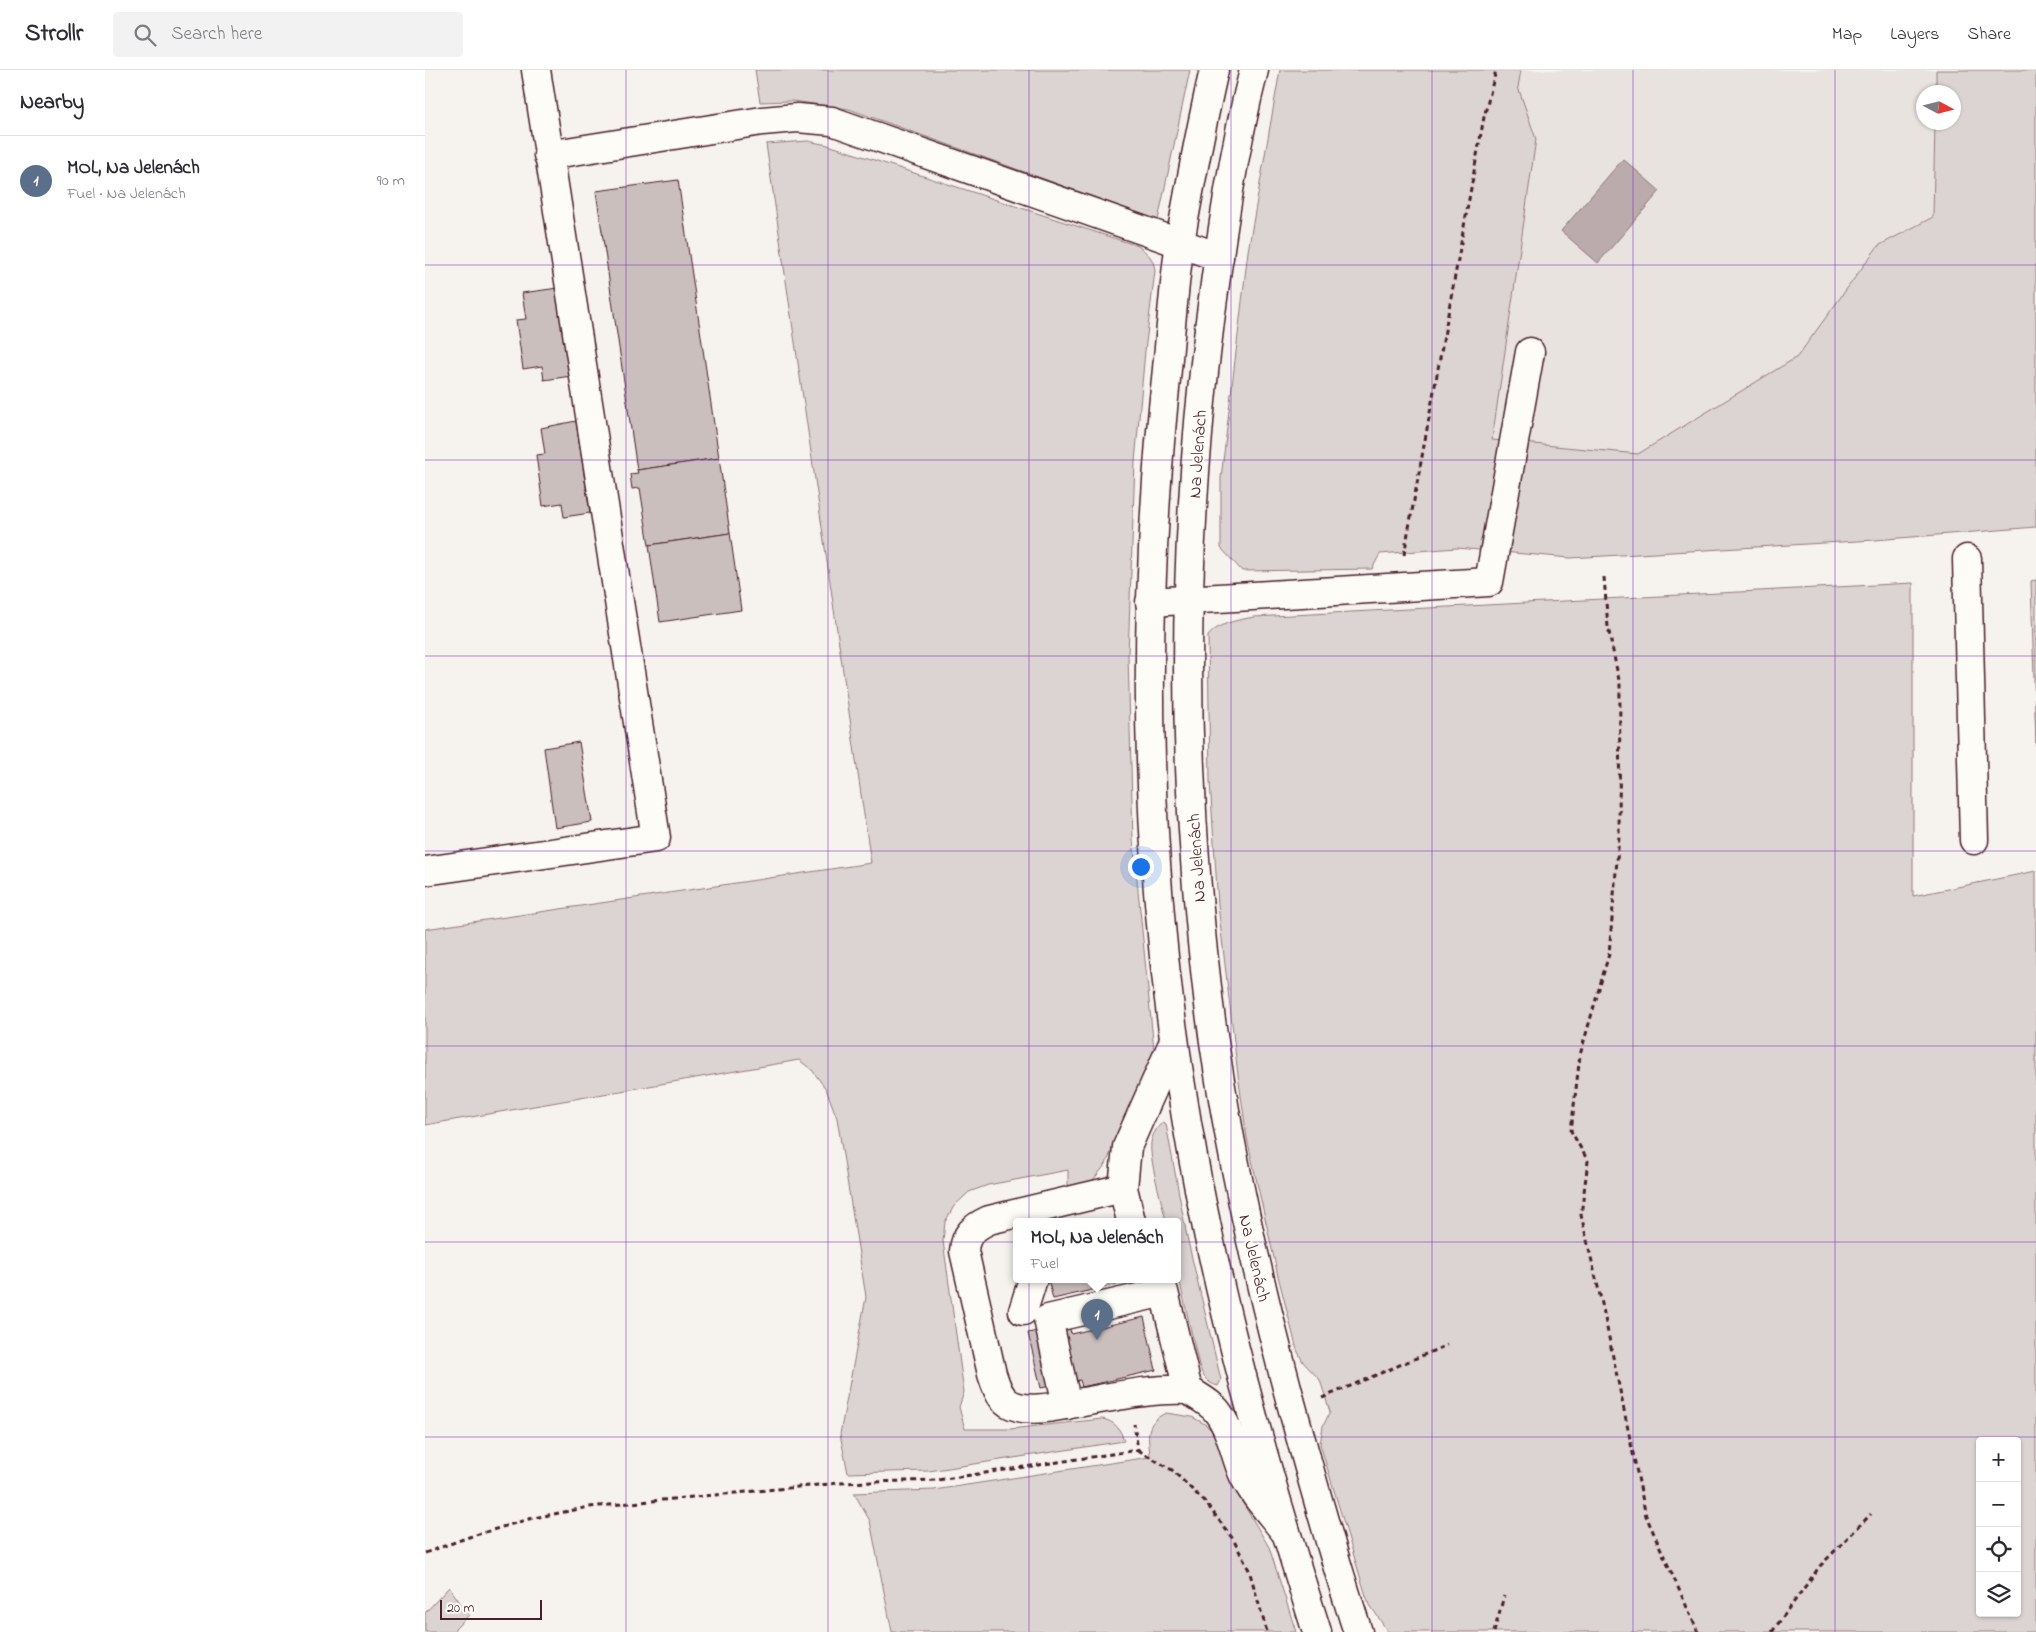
<!DOCTYPE html>
<html lang="en">
<head>
<meta charset="utf-8">
<style>
	body { margin:0; font-family:"Indie Flower",sans-serif; background:#f2f2f3; color:#2b2b33 }
	.controls { position:absolute; right:15px; bottom:15px; display:grid; overflow:hidden; border-radius:5px; box-shadow:0 1px 4px #0004 }
	.controls button { width:45px; height:45px; display:grid; place-items:center; padding:0; border:0; border-bottom:1px solid #e1e1e2; background:#fff; color:#2b2b33; font:25px sans-serif }
	.compass { position:absolute; left:1491px; top:15px; width:45px; height:45px; border-radius:50%; background:#fff; box-shadow:0 1px 4px #0004; rotate:97deg }
	.scale { position:absolute; left:15px; bottom:12px; width:102px; box-sizing:border-box; padding-left:5px; border:2px solid #4a1f2b; border-top:0; font-size:14px; line-height:18px; white-space:nowrap; color:#4a1f2b; -webkit-text-stroke:4px #fdfcf7; paint-order:stroke }
	.you { position:absolute; left:715px; top:796px; width:18px; height:18px; margin:-12px; border:4px solid #fff; border-radius:50%; background:#1a73e8; box-shadow:0 0 0 8px #1a73e833 }
	.badge { display:grid; place-items:center; width:32px; height:32px; border-radius:50%; background:#ea580c; color:#fff; font-size:16px; font-weight:700 }
	.pin { position:absolute; translate:-50% -41px; filter:drop-shadow(0 1px 2px #0008) }
	.pin::after { content:''; position:absolute; top:26px; width:18px; height:15px; background:inherit; clip-path:polygon(0 0,100% 0,50% 100%) }
	.popup { position:absolute; left:588px; top:1148px; width:168px; height:65px; box-sizing:border-box; display:grid; place-content:center; border-radius:5px; background:#fff; filter:drop-shadow(0 1px 4px #0005); font-size:16px; white-space:nowrap; color:#7c7c81 }
	.popup b { font-size:19px; color:#2b2b33 }
	.popup::after { content:''; position:absolute; left:50%; top:100%; margin-left:-10px; border:10px solid transparent; border-top-color:#fff }
	.list { margin:0; padding:0; list-style:none }
	h2 { display:flex; justify-content:space-between; align-items:center; height:65px; margin:0; padding:0 20px; font-size:21px }
	h2 small { font-size:16px; font-weight:400; color:#7c7c81 }
	.list li { display:grid; grid-template-columns:32px 1fr auto; gap:15px; align-items:center; box-sizing:border-box; height:90px; padding:0 20px; border-top:1px solid #e1e1e2 }
	.list b { display:block; font-size:19px; white-space:nowrap }
	.list p { margin:0; font-size:16px; white-space:nowrap; color:#7c7c81 }
	.list em { font-size:16px; font-style:normal; color:#7c7c81 }
	.icon { flex:none; width:28px; height:28px; fill:none; stroke:currentColor; stroke-width:2; stroke-linecap:round; stroke-linejoin:round }
	.map { position:relative; flex:none; width:1611px; height:1562px; overflow:hidden }
	header { display:flex; align-items:center; gap:30px; box-sizing:border-box; height:70px; padding:0 25px; background:#fff; border-bottom:1px solid #e1e1e2 }
	header strong { font-size:24px }
	nav { display:flex; gap:28px; margin-inline-start:auto; font-size:18px }
	.search { width:350px; height:45px; background:#f2f2f3; display:flex; align-items:center; gap:12px; box-sizing:border-box; padding:0 18px; border-radius:5px; color:#7c7c81; font-size:19px }
	main { display:flex }
	aside { flex:1; background:#fff }
	.map>svg:first-child { display:block }
</style>
</head>
<body>
<header>
<strong>Strollr</strong>
<div class="search"><svg class="icon" aria-label="search" viewBox="0 0 24 24"><circle cx="10" cy="10" r="6"/><path d="M15 15l6 6"/></svg>Search here</div>
<nav><a>Map</a><a>Layers</a><a>Share</a></nav>
</header>
<main>
<aside>
<h2>Nearby<small></small></h2>
<ul class="list">
<li><span class="badge" style="background:#5c6f8a">1</span><div><b>MOL, Na Jelenách</b><p>Fuel · Na Jelenách</p></div><em>90 m</em></li>
</ul>
</aside>
<div class="map">
<svg width="1611" height="1562" viewBox="0 0 1611 1562">
	<rect width="100%" height="100%" fill="#f6f3ef"/>
	<filter id="ink" filterUnits="userSpaceOnUse"><feTurbulence type="fractalNoise" baseFrequency=".02" numOctaves="2"/><feDisplacementMap in="SourceGraphic" scale="10" xChannelSelector="R" yChannelSelector="G"/><feConvolveMatrix kernelMatrix="1 2 1 2 8 2 1 2 1" color-interpolation-filters="sRGB"/></filter>
	<g filter="url(#ink)">
		<!-- built -->
		<path fill="#e9e3e0" d="M1096,0H1511V22H1498V52L1510,53L1508,147L1453,176L1372,287L1213,384L1067,370L1111,69L1092,17Z"/>
		<!-- green -->
		<g fill="#dcd4d2" stroke="#937a7e" fill-rule="evenodd">
			<path d="M330,0H765L733,150L424,39L368,31L335,32Z"/>
			<path d="M855,0H1096L1093,17L1111,69L1067,370L1213,384L1372,287L1453,176L1508,147L1510,53L1528,52V22H1511V0H1611V457L1450,470L1145,488L1032,478L955,484L947,499L817,501L796,478V408L823,181Z"/>
			<path d="M383,71L403,75L713,176C723,183 729,189 730,201L720,281L710,392L703,585L708,770L729,980L681,1094L668,1110L643,1120V1100L563,1115L544,1122L529,1136L520,1152L518,1171L539,1322L534,1337L540,1359H585L677,1349C690,1351 696,1360 699,1371L504,1401L423,1403L415,1364L441,1227L412,1048L401,1019L387,1000L374,990L0,1055V859L446,793L341,74Z"/>
			<path d="M1611,510V676L1606,511Z"/>
			<path d="M1488,513V826L1611,801V1562H963L945,1535L941,1526L895,1374L898,1356L905,1342L895,1310L878,1292L872,1280L853,1206L822,1068L813,1005L793,835L785,711L783,566C793,553 813,550 829,547ZM1555,1371H1592V1543H1555Z"/>
			<path d="M738,1052L741,1054L762,1167L796,1310L793,1316C780,1313 776,1303 773,1291L752,1200V1151H741C737,1133 724,1090 726,1073C727,1065 732,1057 738,1052Z"/>
			<path d="M741,1343L767,1347L780,1354L789,1363L798,1382L809,1418L844,1477L871,1562H467L445,1451L429,1423L509,1420L725,1387C724,1368 718,1353 741,1343Z"/>
			<path d="M24,1517L44,1545L27,1562H0V1543Z"/>
		</g>
		<!-- water -->
		<path fill="#bbabac" stroke="#8e7378" d="M1198,89L1235,121L1173,193L1136,161Z"/>
		<!-- building -->
		<g fill="#cbbfbe" stroke="#4a1f2b">
			<path d="M253,110L294,388L212,400L171,121Z"/>
			<path d="M133,218L146,306L119,310L117,296L98,299L91,250L101,249L97,223Z"/>
			<path d="M151,351L165,443L139,447L137,433L118,436L111,385L120,384L116,358Z"/>
			<path d="M294,388L305,463L224,475L215,418L207,419L205,404L213,403L212,400Z"/>
			<path d="M305,463L316,540L235,552L224,475Z"/>
			<path d="M154,672L167,752L130,758L119,678Z"/>
			<path d="M623,1209H715L628,1229Z"/>
			<path d="M719,1247L731,1300L657,1317L655,1310L616,1318L603,1263L644,1254L646,1264Z"/>
		</g>
		<g fill="none" stroke-linecap="round" stroke-linejoin="round">
			<!-- minor casing -->
			<g stroke="#4a1f2b" stroke-width="31">
				<g id="minor">
					<path d="M123,85L337,51L372,48L407,51L794,187"/>
					<path d="M1542,489L1549,770"/>
					<path d="M725,532L1064,512L1105,282"/>
					<path d="M0,801L231,768L111,0"/>
					<path d="M698,1118L564,1150C549,1157 540,1164 539,1181L567,1304C571,1316 575,1330 587,1335C607,1343 632,1336 652,1333C688,1327 726,1318 763,1320"/>
					<path d="M706,1151L698,1118L702,1077L749,971"/>
					<path d="M598,1241L608,1209"/>
					<path d="M642,1335L623,1249L739,1222L763,1320C772,1326 784,1332 791,1340C806,1358 809,1383 818,1404C828,1425 846,1444 861,1463"/>
				</g>
			</g>
			<!-- major casing -->
			<g stroke="#4a1f2b" stroke-width="31">
				<g id="major">
					<path d="M789,0C776,57 765,115 755,172C749,214 746,257 742,299C715,549 719,804 762,1053C791,1226 839,1395 892,1562"/>
					<path d="M829,0C808,82 796,167 785,251C756,478 756,708 784,935C801,1070 831,1202 866,1333C887,1410 908,1486 933,1562"/>
				</g>
			</g>
			<!-- path -->
			<g stroke="#4a1f2b" stroke-width="3" stroke-dasharray="5 4" stroke-linecap="butt">
				<path d="M979,485L1059,47L1071,0"/>
				<path d="M1179,507L1183,557L1195,615L1194,766L1184,884L1155,985L1146,1061L1163,1091L1156,1145L1177,1234L1221,1446L1273,1562"/>
				<path d="M897,1328L1022,1275"/>
				<path d="M713,1380L747,1400L781,1433L808,1469L824,1500L842,1562"/>
				<path d="M0,1483L44,1467L104,1449L164,1437L415,1413L513,1410L713,1380L709,1354"/>
				<path d="M1069,1562L1079,1526"/>
				<path d="M1347,1562L1395,1496L1446,1444"/>
			</g>
			<!-- minor -->
			<use href="#minor" stroke="#fdfcf7" stroke-width="28"/>
			<!-- major -->
			<use href="#major" stroke="#fdfcf7" stroke-width="28"/>
		</g>
	</g>
	<!-- grid -->
	<path fill="none" stroke="#7b2cbf" stroke-width="1" stroke-opacity="0.55" d="M201,0V1562M403,0V1562M604,0V1562M806,0V1562M1007,0V1562M1208,0V1562M1410,0V1562M0,195H1611M0,390H1611M0,586H1611M0,781H1611M0,976H1611M0,1172H1611M0,1367H1611"/>
	<g text-anchor="middle" stroke-width="4" stroke-linejoin="round" paint-order="stroke">
		<!-- street labels -->
		<g font-size="18" fill="#4a1f2b" stroke="#fdfcf7">
			<text transform="translate(772 384) rotate(-86)" y="6">Na Jelenách</text>
			<text transform="translate(771 788) rotate(-94)" y="6">Na Jelenách</text>
			<text transform="translate(830 1188) rotate(77)" y="6">Na Jelenách</text>
		</g>
	</g>
</svg>
<div class="controls">
<button>+</button>
<button>−</button>
<button><svg class="icon" aria-label="locate" viewBox="0 0 24 24"><circle cx="12" cy="12" r="6"/><path d="M12 2v4M12 18v4M2 12h4M18 12h4"/></svg></button>
<button><svg class="icon" aria-label="layers" viewBox="0 0 24 24"><path d="M12 4l9 5-9 5-9-5zM3 14l9 5 9-5"/></svg></button>
</div>
<svg class="compass" viewBox="-18 -18 36 36"><path d="M0-13l5 13h-10z" fill="#e53935"/><path d="M0 13l5-13h-10z" fill="#7c7c81"/></svg>
<div class="scale">20 m</div>
<div class="you"></div>
<div class="pin badge" style="left:672px;top:1270px;background:#5c6f8a">1</div>
<div class="popup"><b>MOL, Na Jelenách</b>Fuel</div>
</div>
</main>
</body>
</html>
